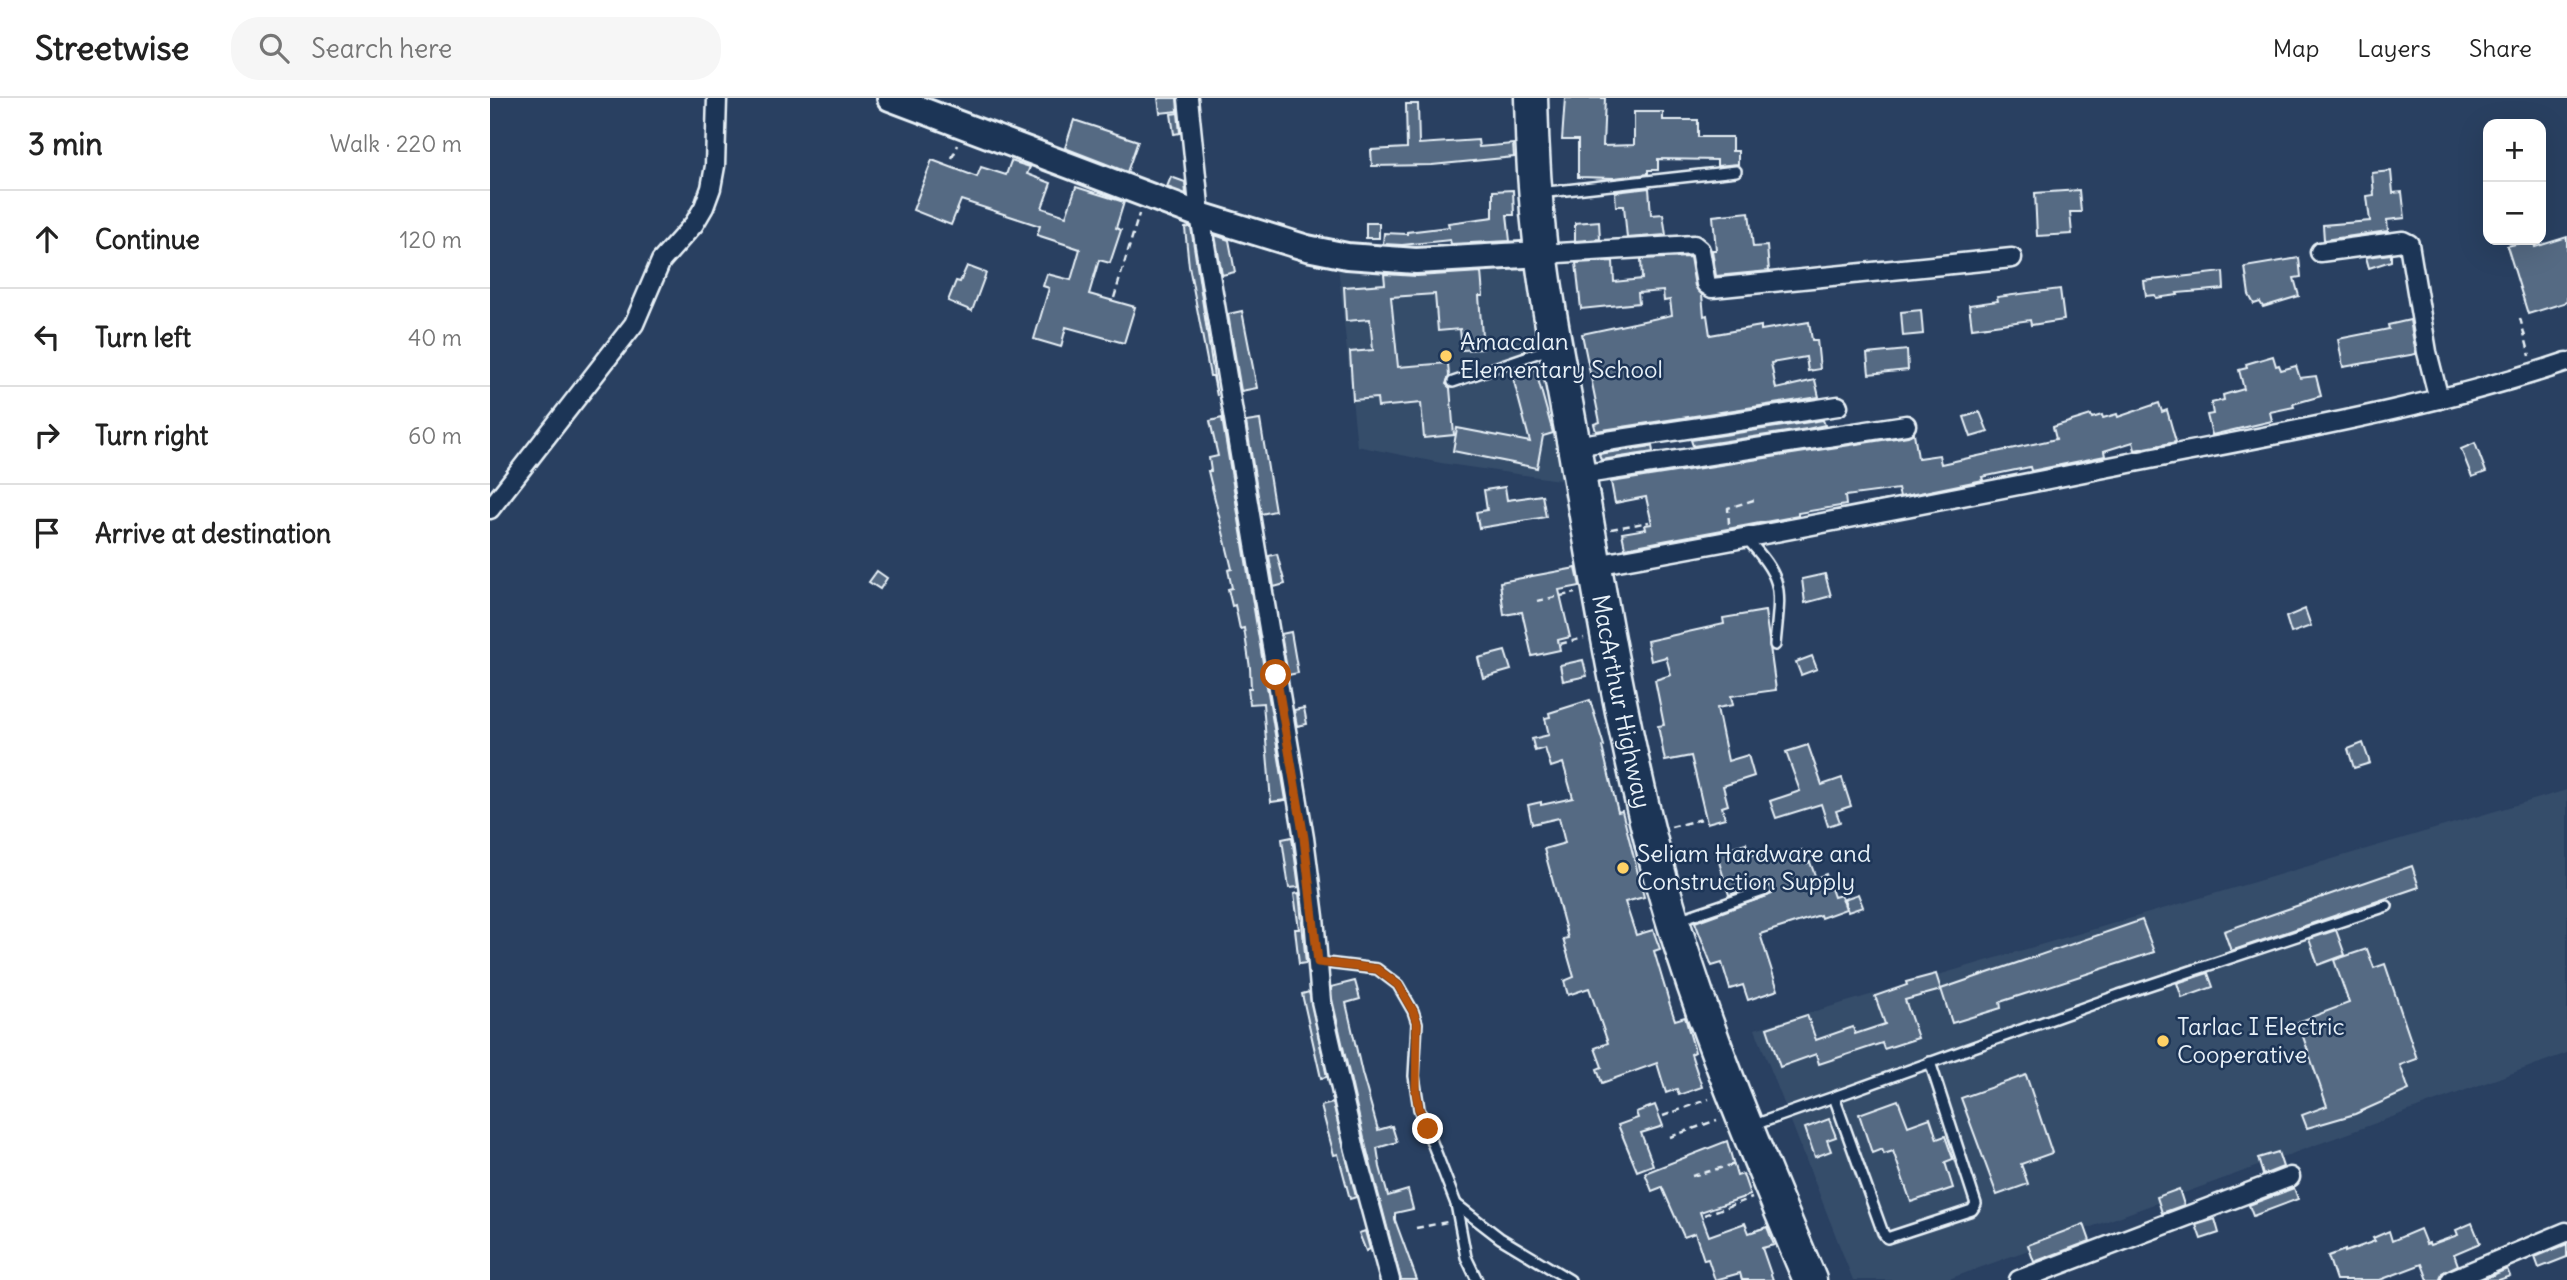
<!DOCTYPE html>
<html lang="en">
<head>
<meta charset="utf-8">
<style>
	body { margin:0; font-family:Delius,sans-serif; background:#f6f6f6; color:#222 }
	.controls { position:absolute; right:21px; top:21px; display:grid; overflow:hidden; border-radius:14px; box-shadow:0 7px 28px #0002 }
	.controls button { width:63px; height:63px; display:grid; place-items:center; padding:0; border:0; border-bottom:2px solid #e0e0e0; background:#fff; color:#222; font:35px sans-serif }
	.stop { position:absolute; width:21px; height:21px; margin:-16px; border:5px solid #b45309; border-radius:50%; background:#fff }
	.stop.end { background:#b45309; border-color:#fff; box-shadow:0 2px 7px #0008 }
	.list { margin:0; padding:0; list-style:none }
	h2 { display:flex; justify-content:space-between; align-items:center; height:91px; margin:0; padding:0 28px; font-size:30px }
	h2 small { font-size:23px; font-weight:400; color:#767676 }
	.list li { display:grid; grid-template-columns:46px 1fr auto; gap:21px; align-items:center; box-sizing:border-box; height:98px; padding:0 28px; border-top:2px solid #e0e0e0 }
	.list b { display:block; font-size:26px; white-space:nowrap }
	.list em { font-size:23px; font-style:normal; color:#767676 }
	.icon { flex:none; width:38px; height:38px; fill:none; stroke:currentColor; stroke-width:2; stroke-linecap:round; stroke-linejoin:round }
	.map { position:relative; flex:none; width:2077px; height:1182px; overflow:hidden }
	header { display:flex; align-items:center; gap:42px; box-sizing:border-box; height:98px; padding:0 35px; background:#fff; border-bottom:2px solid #e0e0e0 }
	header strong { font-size:33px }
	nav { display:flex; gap:38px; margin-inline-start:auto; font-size:24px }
	.search { width:490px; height:63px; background:#f6f6f6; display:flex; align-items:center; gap:18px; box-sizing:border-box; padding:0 24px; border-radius:28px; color:#767676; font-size:26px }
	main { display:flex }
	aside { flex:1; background:#fff }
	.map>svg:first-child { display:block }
</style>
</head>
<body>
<header>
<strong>Streetwise</strong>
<div class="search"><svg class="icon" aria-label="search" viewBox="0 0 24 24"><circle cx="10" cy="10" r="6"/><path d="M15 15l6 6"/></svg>Search here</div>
<nav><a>Map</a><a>Layers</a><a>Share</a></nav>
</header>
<main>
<aside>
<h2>3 min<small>Walk · 220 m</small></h2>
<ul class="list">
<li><svg class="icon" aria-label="ahead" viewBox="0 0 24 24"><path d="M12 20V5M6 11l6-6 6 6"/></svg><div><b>Continue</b></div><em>120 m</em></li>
<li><svg class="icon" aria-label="left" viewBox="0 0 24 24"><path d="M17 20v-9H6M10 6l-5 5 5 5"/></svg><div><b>Turn left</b></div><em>40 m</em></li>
<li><svg class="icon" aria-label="right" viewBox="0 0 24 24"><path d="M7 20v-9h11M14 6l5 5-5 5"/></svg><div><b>Turn right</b></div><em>60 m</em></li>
<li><svg class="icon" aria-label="arrive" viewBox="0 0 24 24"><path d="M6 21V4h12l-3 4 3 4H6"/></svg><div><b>Arrive at destination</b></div></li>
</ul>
</aside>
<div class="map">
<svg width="2077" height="1182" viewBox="0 0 2077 1182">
	<rect width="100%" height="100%" fill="#294061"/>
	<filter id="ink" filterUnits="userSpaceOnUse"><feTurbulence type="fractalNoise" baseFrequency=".0143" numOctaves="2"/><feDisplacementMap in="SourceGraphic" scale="14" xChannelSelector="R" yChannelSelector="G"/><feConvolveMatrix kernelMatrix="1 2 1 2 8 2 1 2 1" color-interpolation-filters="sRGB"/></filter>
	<g filter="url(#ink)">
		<!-- built -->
		<g fill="#364d6b">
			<path d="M1040,167L1076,383L951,365L867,348L848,168Z"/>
			<path d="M2077,692V955L1456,1182H1363L1265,931Z"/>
		</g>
		<!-- building -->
		<g fill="#556a83" stroke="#e8f1f8" stroke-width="2">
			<path d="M668,0H687L688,13L670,15Z"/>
			<path d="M1075,0H1115L1113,48L1144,47V14H1173V22H1208V39H1242V53H1248V66L1227,68V62L1168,61V72H1158V76L1124,80L1088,79V42H1072Z"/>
			<path d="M916,6H928L929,46L988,42L989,49L1023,46L1024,59L942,67L882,68L881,52L917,50Z"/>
			<path d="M688,15L690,35L684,36L681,16Z"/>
			<path d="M584,22L648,43L637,74L575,50Z"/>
			<path d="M442,62L487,79L491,69L516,77L521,63L540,69L537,76L561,85L552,110L576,118L586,89L634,104L626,130L631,132L620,165L609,162L599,196L645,209L634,245L576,229L571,249L544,241L559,190L553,188L557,176L581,182L590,151L547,137L550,128L471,102L461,127L423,112Z"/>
			<path d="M1901,73L1903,95L1912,94L1915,120L1897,122L1898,133L1834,142L1833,127L1880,123L1877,98L1884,97L1882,75Z"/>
			<path d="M681,79L695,84L696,96L677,89Z"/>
			<path d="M1159,90L1161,117L1173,116L1176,137L1137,140L1134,108H1126L1125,94Z"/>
			<path d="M1023,92L1024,117H1017L1020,143L961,146L960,142L912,147L893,146L894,135L917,136V134L959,129L958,125L1003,119V93Z"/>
			<path d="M1589,92L1591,114H1580L1582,136L1547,138L1545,95Z"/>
			<path d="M1259,114L1263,149L1277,148L1279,173L1226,178L1222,152H1226L1223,118Z"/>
			<path d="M1109,123L1110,141L1085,143V125Z"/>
			<rect x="876" y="125" width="13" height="15"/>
			<path d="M699,129H701L727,298L723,278H720L699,168L695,130Z"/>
			<path d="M725,137L739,142L745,174L732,177Z"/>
			<path d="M2077,139V204L2038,216L2017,148L2043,142L2045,149Z"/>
			<path d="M1901,156V163L1879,170L1876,159Z"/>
			<path d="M1200,159L1205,188L1212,197L1214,218L1217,217L1220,237L1271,228V232L1319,224L1322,242H1327L1330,271L1318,273L1316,259L1281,265L1286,291L1325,282L1329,299L1106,333L1104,326L1110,324L1092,236L1182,217L1180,202L1174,203L1173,193L1148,195L1149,205L1091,211L1086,165L1123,163L1124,184L1152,181L1151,161Z"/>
			<path d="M1809,160L1811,179L1804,180L1809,198L1773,209L1770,204L1764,206L1759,197L1755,169Z"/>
			<path d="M477,168L496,175L482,213L458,203L466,183L470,184Z"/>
			<path d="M991,174L993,198H989L993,251L972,252L970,231L948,233L945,196L901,199L908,269L958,265L959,278L956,286L960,290L964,337L934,340L931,305L888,309L887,300L863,302L860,254L883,252L880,221L856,223L854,189L895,186L894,176L927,178Z"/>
			<path d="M1733,174L1734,191L1687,195L1688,197L1666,200L1665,197L1656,198L1654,183Z"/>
			<path d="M1570,191L1574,222L1541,227L1540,222L1482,230L1479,207L1508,203L1507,199Z"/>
			<path d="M1431,212L1433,236L1413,238L1411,214Z"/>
			<path d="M752,213L767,290L751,293L738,216Z"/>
			<path d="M1920,222L1926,256L1853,269L1848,241L1899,231L1898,227Z"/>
			<path d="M1417,252L1418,272L1379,276L1377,256Z"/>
			<path d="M1783,258L1786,268L1789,267L1791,272L1806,268L1810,280L1826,278L1831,298L1803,306L1804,309L1780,314L1782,323L1722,337L1717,317L1723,316L1721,305L1734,302L1733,297L1754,291L1749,272L1757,270L1756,266Z"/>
			<path d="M1045,270L1063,335L1053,338L1047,370L963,353L967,330L1040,344L1022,276Z"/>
			<path d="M1669,305L1672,314L1677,312L1686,344L1645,352L1643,344L1614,353L1615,358L1541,373L1540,369L1492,379L1493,382L1410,399L1408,391L1355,398L1356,407L1308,415V418L1135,450L1132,435L1156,431L1155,427L1162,426L1156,399L1125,405L1121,384L1418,338L1424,335L1428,360L1449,357L1451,366L1566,341L1563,329L1601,317L1602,320L1612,317L1613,320L1627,316L1628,319Z"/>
			<path d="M1490,314L1498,334L1481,339L1474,319Z"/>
			<path d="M732,320L796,702L781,704L773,605L760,606L758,590H761L760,570L754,530L750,531L745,507L742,508L738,491L742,490L738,472L742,471L718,373H721L719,360L728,358L720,323Z"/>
			<path d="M770,322L785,413L771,416L756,324Z"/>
			<path d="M1333,322L1335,327L1317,331L1203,348L1201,342Z"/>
			<path d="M1985,345L1996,374L1982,379L1971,351Z"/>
			<path d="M1162,348L1163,354L1111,362L1109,356Z"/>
			<path d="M1015,389L1017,402L1052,397L1056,419L989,430L986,414L997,412L994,392Z"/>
			<path d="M787,456L795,486L784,489L779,458Z"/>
			<path d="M1086,470L1090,488L1069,492L1080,539L1068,542L1070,552L1042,558L1032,514L1014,517L1010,484Z"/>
			<path d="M387,473L397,480L390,491L379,484Z"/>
			<path d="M1335,476L1341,498L1315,505L1312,481Z"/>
			<path d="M1815,511L1821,528L1801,535L1796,519Z"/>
			<path d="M1275,513L1286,592L1241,598L1243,607L1227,610L1238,663L1258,657L1264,678L1233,688L1238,707L1232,709L1235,720L1217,725L1201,658L1175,663L1168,628L1174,627L1165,582L1181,577L1176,559L1161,563L1157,543L1234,526L1233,520Z"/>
			<path d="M801,534L808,575L798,577L791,536Z"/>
			<path d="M1015,553L1021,572L993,580L988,560Z"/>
			<path d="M1322,558L1327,571L1311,577L1306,564Z"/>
			<path d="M1093,562L1097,578L1073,583L1070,567Z"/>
			<path d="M1100,602L1114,648L1112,649L1128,714L1132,713L1154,799L1135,804L1146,837L1163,832L1170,851L1164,853L1180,907L1185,922L1195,919L1205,954L1201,956L1212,989L1189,997L1187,991L1176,995L1167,965L1112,985L1107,971L1112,969L1105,950L1118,945L1099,890L1078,897L1074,883L1084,879L1073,841L1078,840L1054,751L1075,745L1069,720L1042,726L1038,707L1051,704V707L1083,700L1073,665L1061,669L1055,650L1045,653L1042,641L1059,637L1055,620L1060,619L1059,615Z"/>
			<path d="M814,610L817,626L807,628L804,612Z"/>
			<path d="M1873,645L1880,665L1864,670L1858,651Z"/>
			<path d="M1318,647L1332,687L1352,680L1361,708L1346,713L1350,724L1338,728L1331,706L1286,720L1280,703L1310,693L1296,654Z"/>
			<path d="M802,739L809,789L799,790L792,741Z"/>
			<path d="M1256,745L1260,758L1271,754L1274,765L1312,752L1317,765L1320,764L1326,780L1336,776L1344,799L1351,797L1356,811L1331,820L1330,817L1270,836L1288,892L1258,902L1253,887L1240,891L1232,865L1222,868L1205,824L1282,796V789L1277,785L1239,797L1226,754Z"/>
			<path d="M1922,768L1929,789L1741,853L1734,833Z"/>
			<path d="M809,795L816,865L809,866L805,831H809L804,796Z"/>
			<path d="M1368,796L1373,809L1358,814L1354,801Z"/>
			<path d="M1652,822L1664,854L1510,904L1511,910L1462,925L1451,891Z"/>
			<path d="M1846,832L1855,857L1828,867L1819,841Z"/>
			<path d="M1877,851L1884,870L1895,866L1927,961L1910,967L1919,992L1865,1016L1817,1030L1812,1017L1837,1008L1808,924L1859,905L1844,862Z"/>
			<path d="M1718,875L1723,889L1692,900L1687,885Z"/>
			<path d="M1446,876L1451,892L1415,902L1428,940L1394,951L1392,945L1329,966L1326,956L1290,969L1277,930L1317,917L1326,942L1363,929L1365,936L1395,926L1385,898L1417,887L1416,884Z"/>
			<path d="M865,883L870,901L856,905L872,975L888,1032L902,1028L907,1044L887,1050L890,1069L898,1098L918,1092L923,1111L905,1115V1122L927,1182H911L876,1049L842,901L841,889Z"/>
			<path d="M819,894L837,979L831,980L812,896Z"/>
			<path d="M1536,977L1562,1055L1531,1066L1538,1086L1507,1097L1471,1000Z"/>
			<path d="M1408,1002L1418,1028L1440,1020L1447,1041L1455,1038L1463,1061L1455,1064L1463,1090L1421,1104L1403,1053L1394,1056L1392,1051L1382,1055L1369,1016Z"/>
			<path d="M843,1005L866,1099L860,1101L848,1056L844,1057L831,1008Z"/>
			<path d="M1165,1007L1173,1028L1151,1035L1163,1067L1147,1073L1128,1027L1148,1020L1146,1014Z"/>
			<path d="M1339,1021L1346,1039L1337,1042L1341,1053L1325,1059L1315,1030Z"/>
			<path d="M1237,1043L1247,1078L1253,1076L1260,1097L1210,1114L1219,1138L1255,1125L1259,1135L1277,1129L1284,1147L1272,1150L1283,1182H1252L1250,1175L1225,1182L1218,1161L1214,1162L1205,1135L1194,1139L1172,1089L1162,1093L1155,1075Z"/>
			<path d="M1788,1054L1793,1069L1773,1077L1768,1060Z"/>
			<path d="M1804,1090L1808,1101L1763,1118L1759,1107Z"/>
			<path d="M1689,1091L1694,1107L1672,1115L1667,1099Z"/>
			<path d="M1725,1121L1729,1135L1711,1141L1706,1127Z"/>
			<path d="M1982,1125L1990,1145L1964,1156L1968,1167L1952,1175L1950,1182H1938L1932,1166L1890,1182H1846L1838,1158L1855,1152V1154L1885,1143L1883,1140L1899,1133L1902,1143L1930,1131L1936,1146L1939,1145L1940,1147L1968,1137L1966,1132Z"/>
			<path d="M1594,1126L1600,1143L1544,1164L1538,1147Z"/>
			<path d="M875,1133L880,1151L876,1153L869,1135Z"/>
			<path d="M2077,1146V1159L2049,1170L2045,1159Z"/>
			<path d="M2017,1171L2020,1178L2009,1182H1991Z"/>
		</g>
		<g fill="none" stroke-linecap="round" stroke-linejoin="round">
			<!-- lane casing -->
			<g stroke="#e8f1f8" stroke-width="14">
				<g id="lane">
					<path d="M1049,95L1246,73"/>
					<path d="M963,284L1062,250"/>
					<path d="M1256,440C1296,483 1290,491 1285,547"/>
					<path d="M1188,822L1276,792"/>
					<path d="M828,864L887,871L908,887L923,913L927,925L924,978L929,1011L966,1106L976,1159L987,1182"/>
					<path d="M1344,999L1629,897L1897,808"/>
					<path d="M1261,1028L1344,999L1393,1135L1397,1140L1482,1112L1486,1106L1440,964"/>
					<path d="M966,1106L1010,1140L1080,1182"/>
				</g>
			</g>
			<!-- street casing -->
			<g stroke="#e8f1f8" stroke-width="23">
				<g id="street">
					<path d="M698,0L710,117L814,740L824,819L831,903L865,1052L900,1182"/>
					<path d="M1830,154L1913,143L1919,146L1937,254L1949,301"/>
					<path d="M1051,156L1204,147L1210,152L1216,186L1222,190L1522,160"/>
					<path d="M1084,348L1348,308"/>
					<path d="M1089,377L1416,327"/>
					<path d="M0,411L144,226L171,163L204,126L214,109L221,90L225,68L227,0"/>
					<path d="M1105,467C1289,435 1472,398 1655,362C1796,334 1940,310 2077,264"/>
					<path d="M1529,1182L1800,1079"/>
					<path d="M1961,1182L2076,1134"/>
				</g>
			</g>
			<!-- secondary casing -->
			<g stroke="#e8f1f8" stroke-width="30">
				<path id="secondary" d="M400,0L710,117L817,150L857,158L926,163L1051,156"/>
			</g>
			<!-- highway casing -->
			<g stroke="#e8f1f8" stroke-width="37">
				<g id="highway">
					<path id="s1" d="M1041,0C1042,51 1045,102 1051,153C1059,224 1075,294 1087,365C1111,505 1135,648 1172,786C1210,922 1265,1052 1320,1182"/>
				</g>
			</g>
			<!-- path -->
			<g stroke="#e8f1f8" stroke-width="2.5" stroke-dasharray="7 5" stroke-linecap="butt">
				<path d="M462,60L468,47"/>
				<path d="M624,200L649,116"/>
				<path d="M2030,220L2040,258"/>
				<path d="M1239,426L1238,410L1264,402"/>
				<path d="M1121,431L1159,424"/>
				<path d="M1047,503L1085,495"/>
				<path d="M1070,546L1094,540"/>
				<path d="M1181,729L1212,721"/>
				<path d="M1173,1018L1219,1001"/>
				<path d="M1180,1039L1227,1022"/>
				<path d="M1202,1078L1245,1066"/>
				<path d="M1214,1117L1262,1100"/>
				<path d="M926,1130L957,1124"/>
			</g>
			<!-- lane -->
			<use href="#lane" stroke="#1d3557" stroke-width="9"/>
			<!-- street -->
			<use href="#street" stroke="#1d3557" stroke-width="18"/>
			<!-- secondary -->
			<use href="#secondary" stroke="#1d3557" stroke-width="24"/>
			<!-- highway -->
			<use href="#highway" stroke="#1d3557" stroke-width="32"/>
		</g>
	</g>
	<g fill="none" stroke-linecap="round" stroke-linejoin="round" filter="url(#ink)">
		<!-- route -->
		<path stroke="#b45309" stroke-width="9" d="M786,577L814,740L828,864L887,871L908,887L923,913L927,925L926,994L929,1011L938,1031"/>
	</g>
	<!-- markers -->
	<g fill="#ffd166" stroke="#1d3557" stroke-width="2.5">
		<circle cx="956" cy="258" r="7"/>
		<circle cx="1133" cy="770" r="7"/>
		<circle cx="1673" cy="943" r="7"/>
	</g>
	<g text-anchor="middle" stroke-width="5" stroke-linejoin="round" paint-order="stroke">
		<!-- poi labels -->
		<g font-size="24" fill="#e8f1f8" stroke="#1d3557" text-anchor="start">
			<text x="970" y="252">Amacalan<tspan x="970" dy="28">Elementary School</tspan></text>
			<text x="1147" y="764">Seliam Hardware and<tspan x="1147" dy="28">Construction Supply</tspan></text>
			<text x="1687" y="937">Tarlac I Electric<tspan x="1687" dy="28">Cooperative</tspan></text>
		</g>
		<!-- street labels -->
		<g font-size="24" fill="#e8f1f8" stroke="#1d3557">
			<text dy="8" stroke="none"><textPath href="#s1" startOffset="611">MacArthur Highway</textPath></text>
		</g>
	</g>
</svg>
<div class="controls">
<button>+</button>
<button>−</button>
</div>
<div class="stop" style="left:786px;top:577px"></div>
<div class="stop end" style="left:938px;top:1031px"></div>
</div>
</main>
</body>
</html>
